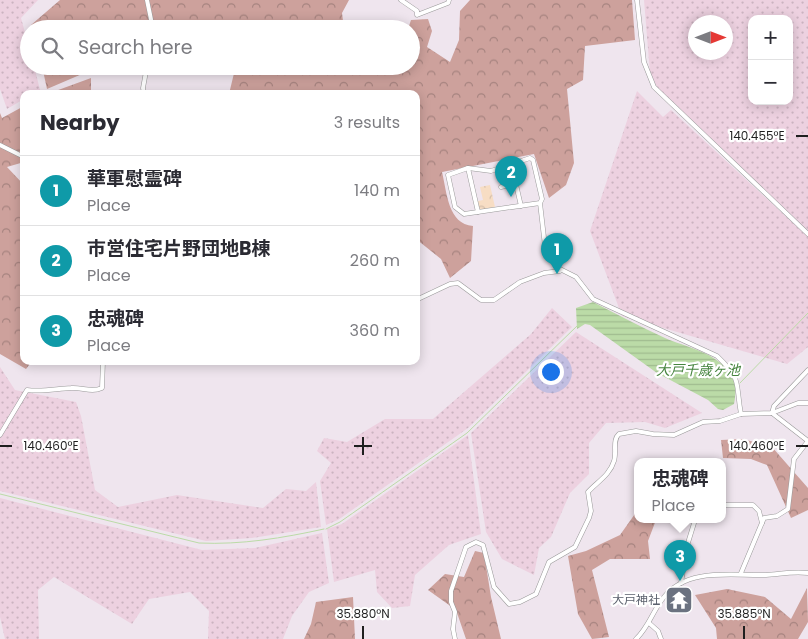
<!DOCTYPE html>
<html lang="en">
<head>
<meta charset="utf-8">
<style>
	body { margin:0; font-family:Poppins,"Noto Sans JP",sans-serif; background:#f2f2f3; color:#2b2b33 }
	.controls { position:absolute; right:15px; top:15px; display:grid; overflow:hidden; border-radius:10px; box-shadow:0 2px 12px #0003 }
	.controls button { width:45px; height:45px; display:grid; place-items:center; padding:0; border:0; border-bottom:1px solid #e1e1e2; background:#fff; color:#2b2b33; font:25px sans-serif }
	.compass { position:absolute; left:688px; top:15px; width:45px; height:45px; border-radius:50%; background:#fff; box-shadow:0 2px 12px #0003; rotate:90deg }
	.you { position:absolute; left:550px; top:371px; width:18px; height:18px; margin:-12px; border:4px solid #fff; border-radius:50%; background:#1a73e8; box-shadow:0 0 0 8px #1a73e833 }
	.badge { display:grid; place-items:center; width:32px; height:32px; border-radius:50%; background:#2563eb; color:#fff; font-size:16px; font-weight:700 }
	.pin { position:absolute; translate:-50% -41px; filter:drop-shadow(0 1px 2px #0008) }
	.pin::after { content:''; position:absolute; top:26px; width:18px; height:15px; background:inherit; clip-path:polygon(0 0,100% 0,50% 100%) }
	.popup { position:absolute; left:634px; top:458px; width:92px; height:65px; box-sizing:border-box; display:grid; place-content:center; border-radius:10px; background:#fff; filter:drop-shadow(0 1px 4px #0005); font-size:16px; white-space:nowrap; color:#7c7c81 }
	.popup b { font-size:19px; color:#2b2b33 }
	.popup::after { content:''; position:absolute; left:50%; top:100%; margin-left:-10px; border:10px solid transparent; border-top-color:#fff }
	.list { margin:0; padding:0; list-style:none }
	h2 { display:flex; justify-content:space-between; align-items:center; height:65px; margin:0; padding:0 20px; font-size:21px }
	h2 small { font-size:16px; font-weight:400; color:#7c7c81 }
	.list li { display:grid; grid-template-columns:32px 1fr auto; gap:15px; align-items:center; box-sizing:border-box; height:70px; padding:0 20px; border-top:1px solid #e1e1e2 }
	.list b { display:block; font-size:19px; white-space:nowrap }
	.list p { margin:0; font-size:16px; white-space:nowrap; color:#7c7c81 }
	.list em { font-size:16px; font-style:normal; color:#7c7c81 }
	.icon { flex:none; width:28px; height:28px; fill:none; stroke:currentColor; stroke-width:2; stroke-linecap:round; stroke-linejoin:round }
	.map { position:relative; flex:none; width:808px; height:639px; overflow:hidden }
	.search { position:absolute; background:#fff; box-shadow:0 2px 12px #0003; left:20px; top:20px; width:400px; height:55px; display:flex; align-items:center; gap:12px; box-sizing:border-box; padding:0 18px; border-radius:28px; color:#7c7c81; font-size:19px }
	.panel { position:absolute; background:#fff; box-shadow:0 2px 12px #0003; left:20px; top:90px; width:400px; height:275px; border-radius:10px }
	.map>svg:first-child { display:block }
</style>
</head>
<body>
<div class="map">
<svg width="808" height="639" viewBox="0 0 808 639">
	<defs>
		<pattern id="farmland-dots" width="8" height="8" patternUnits="userSpaceOnUse" patternTransform="scale(1.25)"><rect width="8" height="8" fill="#edd1e0"/><path d="M2 2h.1M6 6h.1" fill="none" stroke="#cbb3c0" stroke-width="1.8" stroke-linecap="round"/></pattern>
		<pattern id="forest-crowns" width="20" height="18" patternUnits="userSpaceOnUse" patternTransform="scale(1.25)"><rect width="20" height="18" fill="#cda19c"/><path d="M2 6a3 3 0 1 1 6 0M12 15a3 3 0 1 1 6 0" fill="none" stroke="#a6837f"/></pattern>
		<pattern id="park-crowns" width="20" height="18" patternUnits="userSpaceOnUse" patternTransform="scale(1.25)"><rect width="20" height="18" fill="#f7ddc4"/><path d="M2 6a3 3 0 1 1 6 0M12 15a3 3 0 1 1 6 0" fill="none" stroke="#d3bda8"/></pattern>
		<pattern id="water-rules" width="6" height="5" patternUnits="userSpaceOnUse" patternTransform="scale(1.25)"><rect width="6" height="5" fill="#bbdba7"/><path d="M0 2.5h6" fill="none" stroke="#a0bc8f"/></pattern>
	</defs>
	<rect width="100%" height="100%" fill="#efe5ee"/>
	<!-- farmland -->
	<g fill="url(#farmland-dots)" fill-rule="evenodd">
		<path d="M0,0H38L21,18L29,47V66H34L40,90L32,94H24V99L7,109L0,89Z"/>
		<path d="M644,0H808V231L657,87L650,73ZM752,19H789V101H752ZM696,22H726V52H696Z"/>
		<path d="M637,91L663,117L671,110L808,237V347L787,364L622,316L590,231Z"/>
		<path d="M552,308L572,327L468,428L338,520L326,525L320,481L331,463L317,451L324,438L347,442L385,419H433L531,334Z"/>
		<path d="M576,332L702,413L665,428L645,422L606,423L589,443V474L570,493L551,537L539,548L534,575L502,559L486,532L471,433Z"/>
		<path d="M0,367L15,390L76,402L81,416L95,490L118,507L177,495L263,508L286,489L306,491L316,482L321,527L252,538L206,541L0,491Z"/>
		<path d="M468,435L481,534L449,545L415,575L410,606L392,608L377,592L375,570L334,582L327,529L342,524Z"/>
		<path d="M0,498L202,550L255,548L322,533L329,583L309,592L292,616L283,639H208L209,611L190,592L149,599L132,624L54,577L38,590L39,639H5L0,617Z"/>
	</g>
	<!-- forest -->
	<g fill="url(#forest-crowns)">
		<path d="M60,0H349L342,13L344,29H32L31,25Z"/>
		<path d="M470,0H632L635,40L585,46L583,80L567,89L574,163L566,185L549,198L534,154L442,172C447,193 448,224 473,226L471,261L450,278L441,259L416,239V94H229L235,69L231,66H411V29H408L411,20L428,19L432,31L427,47L450,62L459,40L460,11Z"/>
		<path d="M42,66H88L89,71L47,89Z"/>
		<path d="M91,78V94H48L50,93Z"/>
		<path d="M24,106V162L7,167L24,185V361H32L26,369L0,354V113L2,118Z"/>
		<path d="M743,439L772,447L808,488V510L791,518L767,465L751,459L723,458L721,440Z"/>
		<path d="M637,511L638,520H656L648,541L650,559H610L592,570L609,637L592,639L578,614L568,556L586,551L620,535Z"/>
		<path d="M475,551L484,553L491,597L501,639H466L456,610L428,590L445,574L464,577Z"/>
		<path d="M807,588L808,622L798,639H717L716,628L695,595L727,589L765,597L791,619Z"/>
		<path d="M353,597L355,639H304L311,624L316,602Z"/>
	</g>
	<!-- park -->
	<path fill="url(#park-crowns)" d="M490,185L495,207L480,210L478,201L483,200L480,187Z"/>
	<!-- water -->
	<path fill="url(#water-rules)" d="M593,302C617,314 641,327 665,338C686,347 710,351 726,368C736,379 737,390 734,404L723,410L718,409L708,400L657,373L590,325L585,324L577,329L576,308Z"/>
	<g fill="none" stroke-linecap="round" stroke-linejoin="round">
		<!-- stream -->
		<g stroke="#bbdba7" stroke-width="1">
			<path d="M740,383L808,313"/>
			<path d="M0,494L199,543C241,545 283,538 324,529"/>
			<path d="M326,529L340,522L467,433L577,326"/>
		</g>
		<!-- street casing -->
		<g stroke="#999" stroke-width="5">
			<g id="street">
				<path d="M147,0L153,29"/>
				<path d="M401,0L417,11V15L448,3L449,0"/>
				<path d="M637,0L644,62L654,87L808,234"/>
				<path d="M144,94L143,88L147,66"/>
				<path d="M0,145L24,157"/>
				<path d="M511,163L521,206"/>
				<path d="M468,168L478,212"/>
				<path d="M501,187L516,184"/>
				<path d="M540,203L542,199L533,160L530,158L491,171L468,168L448,175L455,207L464,214L540,203L545,246L556,267L576,277L593,299L717,356C743,381 735,382 741,414"/>
				<path d="M416,300L450,284L458,283L481,300H494L520,282L544,273L560,271"/>
				<path d="M772,413L774,406L808,370"/>
				<path d="M772,413L808,441"/>
				<path d="M0,435L27,390C42,392 55,389 71,388C82,387 91,393 102,388L103,361"/>
				<path d="M722,505H753L759,511L762,523"/>
				<path d="M741,573L764,518L777,516L788,509L794,459L808,441"/>
				<path d="M681,583L687,546L695,520"/>
				<path d="M649,623L658,631L661,639"/>
				<path d="M455,639L453,629L455,612L451,602V591L466,547L476,542L483,545L494,587L509,604L520,602L536,594L549,562L575,547L589,518L591,511L588,492C597,482 610,475 614,461C617,452 612,440 619,434L636,431L653,434L674,435L703,422L720,421L741,414L772,413L798,403H808"/>
				<path d="M636,639C649,627 653,610 664,597C688,567 732,576 766,575C781,574 793,571 808,573"/>
			</g>
		</g>
		<!-- street -->
		<use href="#street" stroke="#fff" stroke-width="4"/>
	</g>
	<!-- ticks -->
	<path fill="none" stroke="#1f1f1f" stroke-width="2" d="M796,136H808M363,437V455M0,446H12M354,446H372M796,446H808M363,626V639M744,626V639"/>
	<!-- icons -->
	<defs>
		<g id="temple-square" transform="scale(1.4375)"><rect x="-9" y="-9" width="18" height="18" rx="4" fill="#6b7280" stroke="#fff"/><path d="M0-6L5-2H3V0L6.5 2.5H4V6H1.5V3h-3V6H-4V2.5H-6.5L-3 0V-2H-5Z" fill="#fff"/></g>
	</defs>
	<g fill-rule="evenodd">
		<use href="#temple-square" x="679" y="600"/>
	</g>
	<g text-anchor="middle" stroke-width="4.5" stroke-linejoin="round" paint-order="stroke">
		<!-- worship labels -->
		<g font-size="12" fill="#5b616d" stroke="#fff" text-anchor="end">
			<text x="660" y="604">大戸神社</text>
		</g>
		<!-- water labels -->
		<g font-size="14" font-style="italic" fill="#46843f" stroke="#fff">
			<text x="698" y="375">大戸千歳ヶ池</text>
		</g>
	</g>
	<g font-size="12" text-anchor="middle" fill="#1f1f1f" stroke="#fff" stroke-width="4.5" stroke-linejoin="round" paint-order="stroke">
		<text x="757" y="140">140.455°E</text>
		<text x="51" y="450">140.460°E</text>
		<text x="757" y="450">140.460°E</text>
		<text x="363" y="618">35.880°N</text>
		<text x="744" y="618">35.885°N</text>
	</g>
</svg>
<div class="controls">
<button>+</button>
<button>−</button>
</div>
<svg class="compass" viewBox="-18 -18 36 36"><path d="M0-13l5 13h-10z" fill="#e53935"/><path d="M0 13l5-13h-10z" fill="#7c7c81"/></svg>
<div class="you"></div>
<div class="pin badge" style="left:557px;top:274px;background:#0f9aa8">1</div>
<div class="pin badge" style="left:511px;top:197px;background:#0f9aa8">2</div>
<div class="pin badge" style="left:680px;top:581px;background:#0f9aa8">3</div>
<div class="popup"><b>忠魂碑</b>Place</div>
<div class="search"><svg class="icon" aria-label="search" viewBox="0 0 24 24"><circle cx="10" cy="10" r="6"/><path d="M15 15l6 6"/></svg>Search here</div>
<section class="panel">
<h2>Nearby<small>3 results</small></h2>
<ul class="list">
<li><span class="badge" style="background:#0f9aa8">1</span><div><b>華軍慰霊碑</b><p>Place</p></div><em>140 m</em></li>
<li><span class="badge" style="background:#0f9aa8">2</span><div><b>市営住宅片野団地B棟</b><p>Place</p></div><em>260 m</em></li>
<li><span class="badge" style="background:#0f9aa8">3</span><div><b>忠魂碑</b><p>Place</p></div><em>360 m</em></li>
</ul>
</section>
</div>
</body>
</html>
